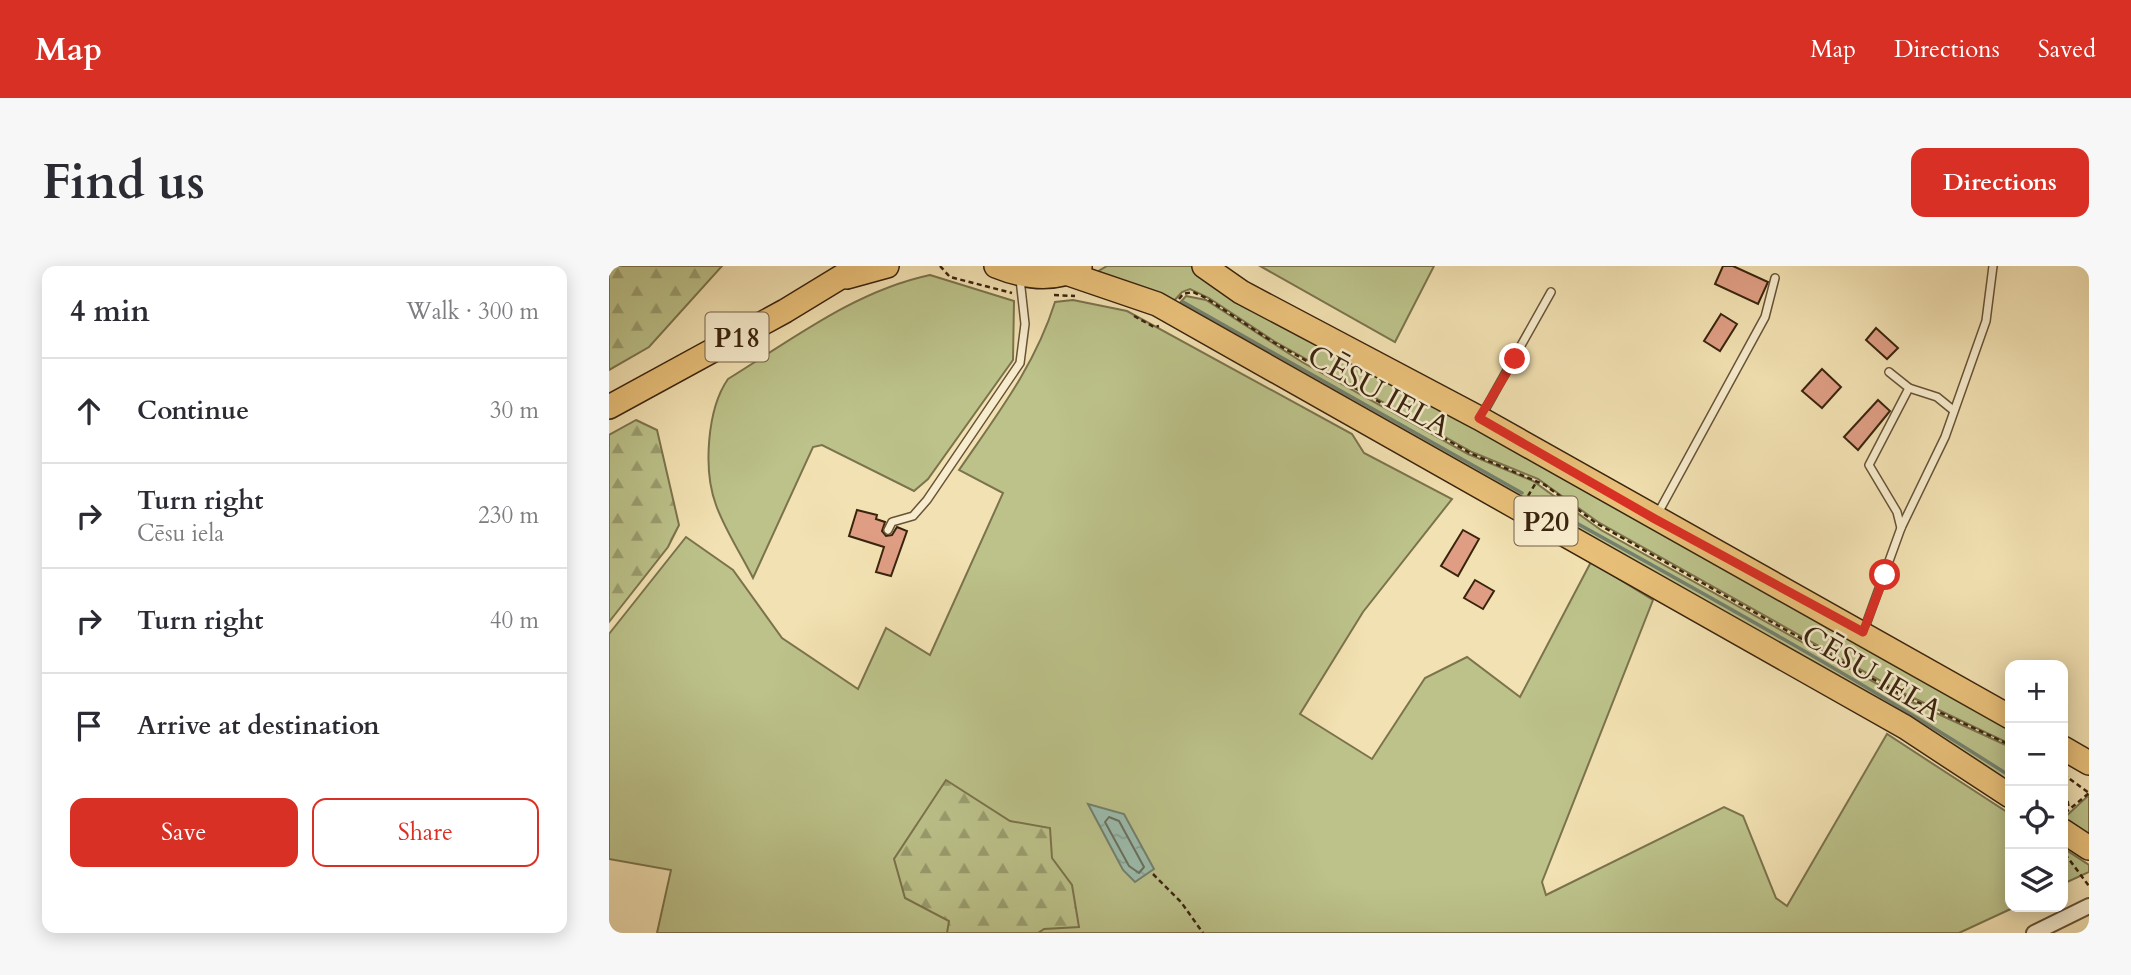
<!DOCTYPE html>
<html lang="en">
<head>
<meta charset="utf-8">
<style>
	body { margin:0; font-family:Cardo,serif; background:#f7f7f7; color:#2b2b33 }
	.controls { position:absolute; right:21px; bottom:21px; display:grid; overflow:hidden; border-radius:14px; box-shadow:0 4px 18px #0003 }
	.controls button { width:63px; height:63px; display:grid; place-items:center; padding:0; border:0; border-bottom:2px solid #e1e1e2; background:#fff; color:#2b2b33; font:35px sans-serif }
	.stop { position:absolute; width:21px; height:21px; margin:-16px; border:5px solid #d93025; border-radius:50%; background:#fff }
	.stop.end { background:#d93025; border-color:#fff; box-shadow:0 2px 7px #0008 }
	.list { margin:0; padding:0; list-style:none }
	h2 { display:flex; justify-content:space-between; align-items:center; height:91px; margin:0; padding:0 28px; font-size:30px }
	h2 small { font-size:23px; font-weight:400; color:#7c7c81 }
	.list li { display:grid; grid-template-columns:46px 1fr auto; gap:21px; align-items:center; box-sizing:border-box; height:105px; padding:0 28px; border-top:2px solid #e1e1e2 }
	.list b { display:block; font-size:26px; white-space:nowrap }
	.list p { margin:0; font-size:23px; white-space:nowrap; color:#7c7c81 }
	.list em { font-size:23px; font-style:normal; color:#7c7c81 }
	.actions { display:flex; gap:14px; padding:21px 28px }
	.actions a { flex:1; padding:16px 0; border:2px solid #d93025; border-radius:14px; text-align:center; font-size:24px; color:#d93025 }
	.actions .main { background:#d93025; color:#fff }
	.icon { flex:none; width:38px; height:38px; fill:none; stroke:currentColor; stroke-width:2; stroke-linecap:round; stroke-linejoin:round }
	.map { position:relative; flex:none; width:1480px; height:667px; overflow:hidden; border-radius:14px }
	header { display:flex; align-items:center; gap:42px; box-sizing:border-box; height:98px; padding:0 35px; background:#d93025; color:#fff }
	header strong { font-size:33px }
	nav { display:flex; gap:38px; margin-inline-start:auto; font-size:24px }
	.intro { display:flex; align-items:center; justify-content:space-between; box-sizing:border-box; height:168px; padding:0 42px }
	h1 { margin:0; font-size:49px }
	.button { padding:18px 32px; border-radius:14px; background:#d93025; color:#fff; font-size:24px; font-weight:700 }
	main { display:flex; gap:42px; padding:0 42px }
	aside { flex:1; background:#fff; border-radius:14px; box-shadow:0 4px 18px #0003 }
	.map>svg:first-child { display:block }
</style>
</head>
<body>
<header>
<strong>Map</strong>
<nav><a>Map</a><a>Directions</a><a>Saved</a></nav>
</header>
<div class="intro"><h1>Find us</h1><a class="button">Directions</a></div>
<main>
<aside>
<h2>4 min<small>Walk · 300 m</small></h2>
<ul class="list">
<li><svg class="icon" aria-label="ahead" viewBox="0 0 24 24"><path d="M12 20V5M6 11l6-6 6 6"/></svg><div><b>Continue</b></div><em>30 m</em></li>
<li><svg class="icon" aria-label="right" viewBox="0 0 24 24"><path d="M7 20v-9h11M14 6l5 5-5 5"/></svg><div><b>Turn right</b><p>Cēsu iela</p></div><em>230 m</em></li>
<li><svg class="icon" aria-label="right" viewBox="0 0 24 24"><path d="M7 20v-9h11M14 6l5 5-5 5"/></svg><div><b>Turn right</b></div><em>40 m</em></li>
<li><svg class="icon" aria-label="arrive" viewBox="0 0 24 24"><path d="M6 21V4h12l-3 4 3 4H6"/></svg><div><b>Arrive at destination</b></div></li>
</ul>
<div class="actions"><a class="main">Save</a><a>Share</a></div>
</aside>
<div class="map">
<svg width="1480" height="667" viewBox="0 0 1480 667">
	<defs>
		<pattern id="forest-firs" width="22" height="20" patternUnits="userSpaceOnUse" patternTransform="scale(1.75)"><rect width="22" height="20" fill="#bcc28a"/><path d="M5 1l3.5 6h-7zM16 11l3.5 6h-7z" fill="#9a9d6f"/></pattern>
		<pattern id="water-ripples" width="26" height="14" patternUnits="userSpaceOnUse" patternTransform="scale(1.75)"><rect width="26" height="14" fill="#9bbdae"/><path d="M2 4q2-2 4 0t4 0M15 11q2-2 4 0t4 0" fill="none" stroke="#86a294"/></pattern>
	</defs>
	<rect width="100%" height="100%" fill="#f2e1b2"/>
	<filter id="stains"><feTurbulence type="fractalNoise" baseFrequency=".00286" numOctaves="4"/><feColorMatrix values="0 0 0 0 .2 0 0 0 0 .09 0 0 0 0 .02 0 0 0 .5 -.17"/></filter>
	<radialGradient id="worn" r=".72"><stop offset=".6" stop-color="#630" stop-opacity="0"/><stop offset="1" stop-color="#630" stop-opacity=".3"/></radialGradient>
	<!-- green -->
	<g fill="#bcc28a" stroke="#7b734c" stroke-width="2">
		<path d="M498,0H584L1401,461V478L1290,425L989,256L929,213L863,186L665,75L600,32L581,23L573,26L563,37L486,7Z"/>
		<path d="M651,0H825L786,76Z"/>
		<path d="M321,9L405,35L404,94L319,213L305,225L213,179L204,181L144,312C132,288 116,264 107,239C94,204 98,143 119,113C184,73 246,25 321,9Z"/>
		<path d="M577,30L597,34L693,96L859,188L924,215L992,264L1290,430L1401,481V517L568,40Z"/>
		<path d="M464,34L518,45L743,168L755,187L843,233L754,346L691,448L763,493L816,412L858,391L911,431L982,296L1044,334L933,616L937,629L1115,541L1134,550L1167,632L1178,640L1278,468L1401,548V641H1406L1350,667H48L62,604L0,593V368L77,271L124,304L173,372L249,423L277,362L321,389L394,227L350,204C387,150 426,100 446,36Z"/>
		<path d="M1480,529V572L1454,553Z"/>
		<path d="M1454,582L1480,599V606L1454,618Z"/>
	</g>
	<!-- forest -->
	<g fill="url(#forest-firs)" stroke="#7b734c" stroke-width="2">
		<path d="M0,0H113L40,81L0,104Z"/>
		<path d="M27,154L48,164L70,259L59,281L0,356V169Z"/>
		<path d="M337,514L401,555L441,562L443,592L463,619L470,661L435,663L429,667H338L340,655L296,632L285,593Z"/>
	</g>
	<!-- water -->
	<path fill="url(#water-ripples)" stroke="#74806e" stroke-width="2" d="M479,538L515,548L545,603L526,616L514,604Z"/>
	<g fill="none" stroke-linecap="round" stroke-linejoin="round">
		<!-- shore -->
		<path stroke="#6a705e" stroke-width="2" d="M500,551L510,555L535,601L530,607L520,600L496,556Z"/>
		<!-- stream -->
		<g stroke="#74806e" stroke-width="3.5">
			<path d="M574,36L913,227"/>
			<path d="M924,233C1085,322 1247,411 1401,510"/>
		</g>
	</g>
	<!-- building -->
	<g fill="#df9e84" stroke="#3a240e" stroke-width="2">
		<path d="M1114,0H1124L1159,16L1149,38L1106,18Z"/>
		<path d="M1112,48L1128,58L1111,85L1095,75Z"/>
		<path d="M1267,62L1289,82L1278,93L1257,74Z"/>
		<path d="M1213,103L1232,121L1213,142L1193,125Z"/>
		<path d="M1269,134L1281,145L1249,184L1235,171Z"/>
		<path d="M248,244L268,249L267,253L276,256L273,265L277,270L283,269L288,261L298,265L282,310L267,306L275,281L240,270Z"/>
		<path d="M854,264L870,273L849,310L832,300Z"/>
		<path d="M866,314L885,325L874,343L855,332Z"/>
	</g>
	<g fill="none" stroke-linecap="round" stroke-linejoin="round">
		<!-- service casing -->
		<g stroke="#685337" stroke-width="10">
			<g id="service">
				<path d="M1280,106L1300,122L1260,199L1288,246L1292,262"/>
				<path d="M1300,122L1328,131L1344,144"/>
				<path d="M873,149L942,26"/>
				<path d="M1048,249L1156,51L1166,12"/>
				<path d="M279,264L283,256L304,250L318,234L411,97L416,58L411,13"/>
				<path d="M1255,364L1292,262L1336,171L1377,55L1384,0"/>
			</g>
		</g>
		<!-- minor casing -->
		<g stroke="#685337" stroke-width="18">
			<path id="minor" d="M1425,667L1480,640"/>
		</g>
		<!-- primary casing -->
		<g stroke="#3a240e" stroke-width="26">
			<g id="primary">
				<path d="M387,0C414,11 445,16 471,1"/>
				<path d="M595,0L632,26L870,152L1401,451"/>
				<path d="M460,8L548,38L1296,461L1401,530"/>
				<path d="M238,11L278,0"/>
				<path d="M0,141L176,45L250,0"/>
				<path d="M1454,482L1480,497"/>
				<path d="M1454,565L1480,582"/>
			</g>
		</g>
		<!-- path -->
		<g stroke="#3a240e" stroke-width="2.5" stroke-dasharray="5 3.5" stroke-linecap="butt">
			<path d="M331,0L341,11L403,27"/>
			<path d="M445,29L466,30"/>
			<path d="M570,33L574,28L584,26L597,32L664,76L863,188L936,219L987,257L1287,426L1401,479"/>
			<path d="M525,50L545,61L550,60"/>
			<path d="M919,230L928,215"/>
			<path d="M1454,508L1480,527"/>
			<path d="M1458,510L1456,521L1460,543"/>
			<path d="M1456,547L1480,527"/>
			<path d="M1456,588L1480,620"/>
			<path d="M544,608L572,636L594,667"/>
		</g>
		<!-- service -->
		<use href="#service" stroke="#f7eccd" stroke-width="7"/>
		<!-- minor -->
		<use href="#minor" stroke="#f7eccd" stroke-width="14"/>
		<!-- primary -->
		<use href="#primary" stroke="#e9c079" stroke-width="23"/>
	</g>
	<g fill="none" stroke-linecap="round" stroke-linejoin="round">
		<!-- route -->
		<path stroke="#d93025" stroke-width="9" d="M906,93L870,152L1046,253L1254,366L1276,309"/>
	</g>
	<g text-anchor="middle" stroke-width="5" stroke-linejoin="round" paint-order="stroke">
		<!-- shield labels -->
		<g fill="#f7eccd" stroke="#736047" stroke-width="2">
			<rect x="96.5" y="46.5" width="63" height="49" rx="5"/>
			<rect x="905.5" y="230.5" width="63" height="49" rx="5"/>
		</g>
		<g font-size="28" font-weight="bold" fill="#3a240e">
			<text x="128" y="81">P18</text>
			<text x="937" y="265">P20</text>
		</g>
		<!-- street labels -->
		<g font-size="30" fill="#3a240e" stroke="#f7eccd">
			<text transform="translate(770 125) rotate(29)" y="10">CĒSU IELA</text>
			<text transform="translate(1263 407) rotate(31)" y="10">CĒSU IELA</text>
		</g>
	</g>
	<rect width="100%" height="100%" filter="url(#stains)"/>
	<rect width="100%" height="100%" fill="url(#worn)"/>
</svg>
<div class="controls">
<button>+</button>
<button>−</button>
<button><svg class="icon" aria-label="locate" viewBox="0 0 24 24"><circle cx="12" cy="12" r="6"/><path d="M12 2v4M12 18v4M2 12h4M18 12h4"/></svg></button>
<button><svg class="icon" aria-label="layers" viewBox="0 0 24 24"><path d="M12 4l9 5-9 5-9-5zM3 14l9 5 9-5"/></svg></button>
</div>
<div class="stop" style="left:1276px;top:309px"></div>
<div class="stop end" style="left:906px;top:93px"></div>
</div>
</main>
</body>
</html>
